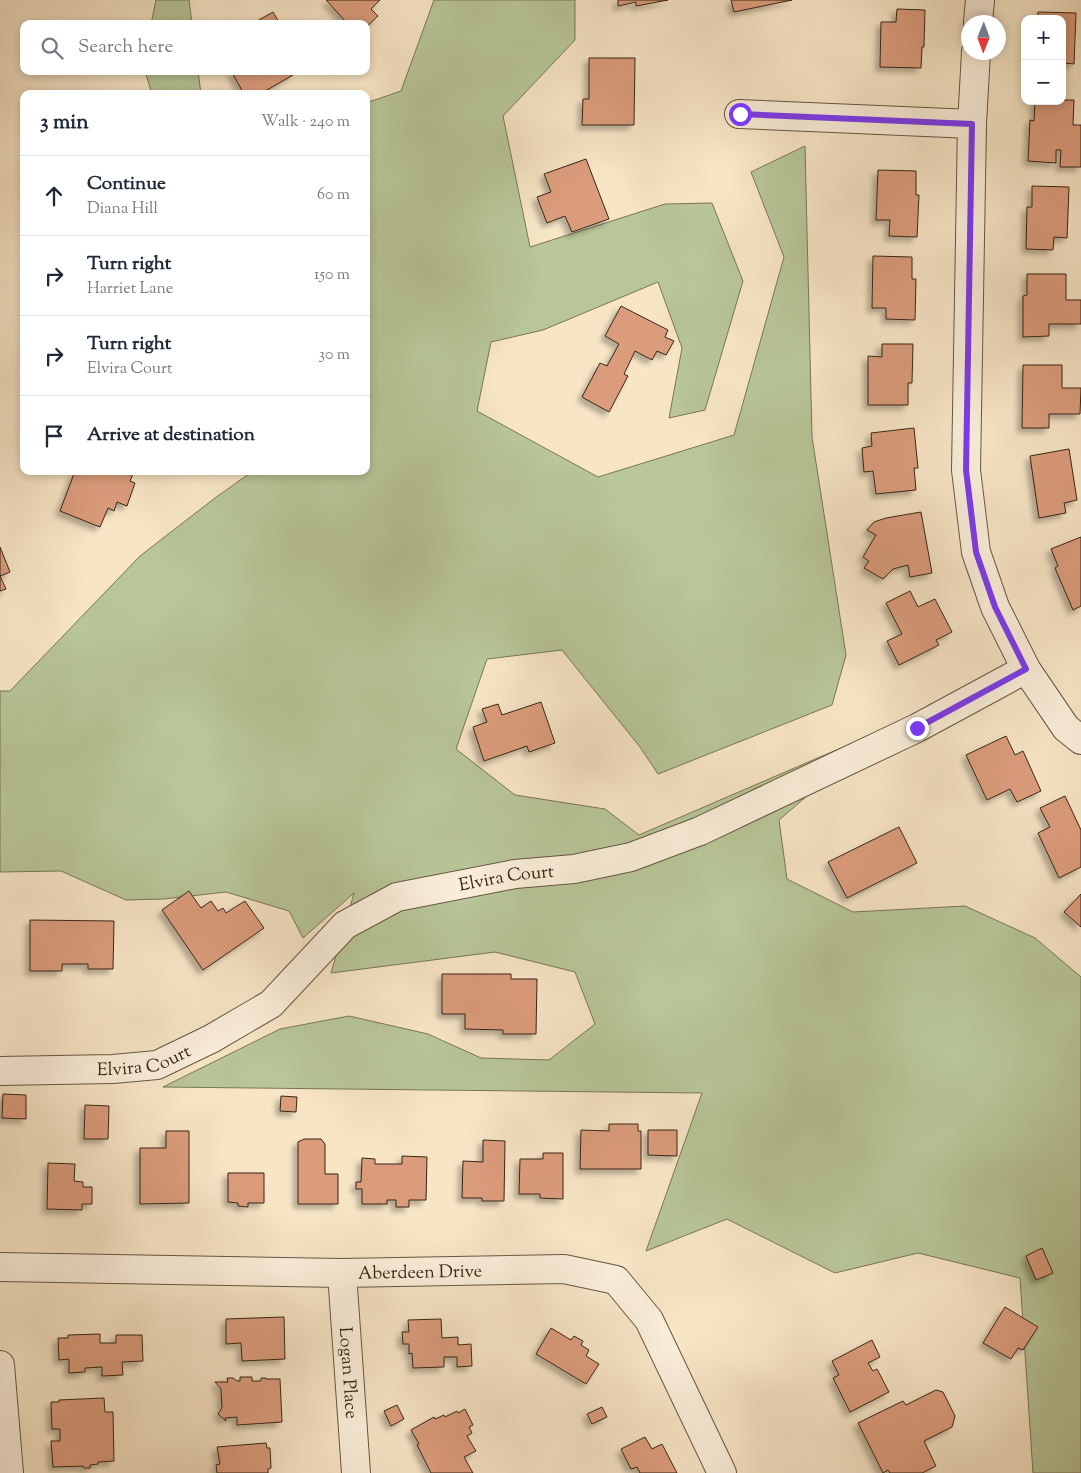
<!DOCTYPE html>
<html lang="en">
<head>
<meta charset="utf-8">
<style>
	body { margin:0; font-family:"Sorts Mill Goudy",serif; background:#f2f2f3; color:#1f2937 }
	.controls { position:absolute; right:15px; top:15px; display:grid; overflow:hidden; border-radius:10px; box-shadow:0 2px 8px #0003 }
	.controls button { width:45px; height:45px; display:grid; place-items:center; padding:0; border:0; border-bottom:1px solid #e0e1e3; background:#fff; color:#1f2937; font:25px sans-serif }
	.compass { position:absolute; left:961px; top:15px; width:45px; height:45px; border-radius:50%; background:#fff; box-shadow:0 2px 8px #0003; rotate:181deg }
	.stop { position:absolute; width:15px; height:15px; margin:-11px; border:4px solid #7c3aed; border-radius:50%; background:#fff }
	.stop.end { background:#7c3aed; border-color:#fff; box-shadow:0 1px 5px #0008 }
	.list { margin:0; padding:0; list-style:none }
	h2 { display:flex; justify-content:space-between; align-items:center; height:65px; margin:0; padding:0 20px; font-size:21px }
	h2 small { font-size:16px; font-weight:400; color:#747a83 }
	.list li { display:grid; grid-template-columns:32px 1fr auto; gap:15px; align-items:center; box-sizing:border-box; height:80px; padding:0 20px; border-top:1px solid #e0e1e3 }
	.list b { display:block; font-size:19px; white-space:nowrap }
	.list p { margin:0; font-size:16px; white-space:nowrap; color:#747a83 }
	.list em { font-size:16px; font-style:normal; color:#747a83 }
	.icon { flex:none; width:28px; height:28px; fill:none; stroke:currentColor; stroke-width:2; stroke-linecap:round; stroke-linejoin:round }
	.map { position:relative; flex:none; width:1081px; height:1473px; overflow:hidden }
	.search { position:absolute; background:#fff; box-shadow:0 2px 8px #0003; left:20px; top:20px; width:350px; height:55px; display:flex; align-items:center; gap:12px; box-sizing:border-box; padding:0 18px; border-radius:10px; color:#747a83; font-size:19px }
	.panel { position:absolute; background:#fff; box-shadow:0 2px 8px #0003; left:20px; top:90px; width:350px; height:385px; border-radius:10px }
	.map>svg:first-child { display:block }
</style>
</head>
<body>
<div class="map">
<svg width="1081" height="1473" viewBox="0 0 1081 1473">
	<defs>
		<filter id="shadow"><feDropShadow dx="-4.5" dy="4.5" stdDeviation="2.5" flood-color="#0004"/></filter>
	</defs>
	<rect width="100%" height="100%" fill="#f7e5c6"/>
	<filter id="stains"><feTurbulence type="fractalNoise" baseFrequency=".004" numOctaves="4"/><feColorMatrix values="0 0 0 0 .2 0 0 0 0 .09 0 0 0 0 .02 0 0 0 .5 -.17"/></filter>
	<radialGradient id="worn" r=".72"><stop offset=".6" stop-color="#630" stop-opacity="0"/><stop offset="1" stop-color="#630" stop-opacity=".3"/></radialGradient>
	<!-- green -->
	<g fill="#b8c698" stroke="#787656">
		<path d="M156,0H189L192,24H151Z"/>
		<path d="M434,0H575V40L503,116L530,247L665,204L712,203L743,281L705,410L669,418L682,348L658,282L543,330L491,342L477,411L598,477L734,435L784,257L751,172L805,146L812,437L846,655L832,705L658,774L640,747L562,650L487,659L456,749L515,795L605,809L639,835L885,729L779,820L787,879L853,912L965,906L1035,938L1081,977V1473H1033L1020,1278L918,1253L835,1273L727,1219L646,1251L702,1093L163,1087L280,1029L349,1016L428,1034L481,1058L549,1060L595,1024L575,972L495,952L331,973L354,893L303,938L289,911L226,892L164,899L126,900L61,871L0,872V691H10L140,556L215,498L253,471H366V103L401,91Z"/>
		<path d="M145,71H198L201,94H152Z"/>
	</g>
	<!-- building -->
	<g fill="#db9c7c" stroke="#372615" filter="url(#shadow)">
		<path d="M326,0H380L371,9L378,16L366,27V24H348Z"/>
		<path d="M618,0H668L636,6V2L618,6Z"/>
		<path d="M731,0H792L734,12Z"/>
		<path d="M897,9L925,10L924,47H922L921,68L880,67L881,22H896Z"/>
		<path d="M273,12L280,24H252Z"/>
		<path d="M1038,12L1076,13L1074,64L1064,63V77H1062V19H1038Z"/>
		<path d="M589,58H635L634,125H582L583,99H589Z"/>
		<path d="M231,71H293V75L260,94H244Z"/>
		<path d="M1062,100H1074L1073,125H1081V167H1060L1061,150H1056V163L1028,161L1030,120L1034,121L1035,101H1062Z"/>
		<path d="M586,159L609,219L572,232L565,216L547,223L537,197L551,192L544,174Z"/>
		<path d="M878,170L916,171V195H919L917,237L889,236L890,220H876Z"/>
		<path d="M1032,186L1069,187L1067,238L1054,237L1053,250L1026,249L1027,207H1032Z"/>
		<path d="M873,256L912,257V279H916L915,320L886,319V308H872Z"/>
		<path d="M1027,274H1066V300H1081V324H1049V336L1023,337V296L1027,295Z"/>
		<path d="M621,306L668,330L665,337L674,341L666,355L657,351L652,360L635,351L624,374L628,376L609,412L582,397L600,363L607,366L619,344L605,336Z"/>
		<path d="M882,344H913L912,383H908V405H868V356L882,357Z"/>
		<path d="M1023,365H1062V388H1081L1080,414H1049V428H1022Z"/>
		<path d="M914,428L918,468H914L916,490L876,494L873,471L864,472L862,448L872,446L871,433Z"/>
		<path d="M1069,449L1077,500L1064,503L1066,513L1039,518L1030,456Z"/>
		<path d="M75,471H134L130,481L135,483L127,506L117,502L114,511L108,508L100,527L60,511Z"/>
		<path d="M921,512L932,573L910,577L908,565L893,569L883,579L864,568L869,561L863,557L876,535L867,530L874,522L886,518Z"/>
		<path d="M1081,537V606L1073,610L1055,568L1058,566L1051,549Z"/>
		<path d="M0,547L10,572L0,576L6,589L0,591Z"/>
		<path d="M910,591L918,607L935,599L952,632L936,640L939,645L899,665L887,641L902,634L886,603Z"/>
		<path d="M541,702L555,743L529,752L527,746L484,761L473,727L487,722L482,709L498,704L502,715Z"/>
		<path d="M1006,736L1015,755L1023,751L1041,791L1017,802L1010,789L987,800L966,755Z"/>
		<path d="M1065,796L1081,830V867L1059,878L1038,833L1050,827L1040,808Z"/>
		<path d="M899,827L917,863L847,898L828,862Z"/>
		<path d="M189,891L201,908L211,901L218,911L223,908L226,913L245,901L264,928L203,970L162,910Z"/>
		<path d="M1081,894V927L1064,912Z"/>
		<path d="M30,920L114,921L113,969H88V964H62V971H30Z"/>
		<path d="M442,974H511V979H537L536,1034H503V1030L465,1029V1014H442Z"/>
		<path d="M3,1094L26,1095V1119L2,1118Z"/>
		<path d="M281,1096L297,1097L296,1112L280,1111Z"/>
		<path d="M85,1105L109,1106L108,1139H84Z"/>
		<path d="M609,1124H638V1131H641V1169H580L581,1130L609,1131Z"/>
		<path d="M648,1130H677V1156L648,1155Z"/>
		<path d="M166,1131H189V1203L140,1204V1148H166Z"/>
		<path d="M304,1139H321L325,1144V1174H338V1204H298V1142Z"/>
		<path d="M483,1140L505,1141L504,1201H482V1198H462L463,1161L483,1162Z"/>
		<path d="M543,1153H563V1199L540,1198V1194H519L520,1159H543Z"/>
		<path d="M402,1156L427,1157L426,1200H409V1207H396V1200H387V1204H362V1189H356V1182H361L362,1158L375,1159V1164H402Z"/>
		<path d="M48,1163L75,1164L74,1181L83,1182V1187H92V1204H82V1210L47,1209Z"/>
		<path d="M228,1173H264V1203H248V1207L238,1206V1203L228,1202Z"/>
		<path d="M1042,1248L1053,1273L1036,1280L1026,1256Z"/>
		<path d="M1005,1307L1038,1327L1023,1350L1018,1348L1011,1359L983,1343Z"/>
		<path d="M284,1317L285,1359L242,1361L241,1343L226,1344V1319Z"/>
		<path d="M441,1319L442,1338L458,1337V1345L471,1344L472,1366L457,1367V1357H444V1367L413,1368L412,1353L409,1354V1344H403L402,1332H409L408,1320Z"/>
		<path d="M551,1328L571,1340L574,1336L583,1341L581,1345L589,1350L586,1356L599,1364L586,1384L536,1354Z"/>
		<path d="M100,1334V1343H116V1335H142L143,1361L122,1362L123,1375L102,1376V1367L85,1368V1372L69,1373V1359L59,1360L58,1338H68V1335Z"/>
		<path d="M872,1340L880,1357L868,1363L873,1371L877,1369L889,1392L850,1412L833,1378L839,1375L832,1361Z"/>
		<path d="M240,1377H252V1381H261V1378H266V1379H280L282,1422L237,1425V1417L225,1418L226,1421L218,1414L222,1408L221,1389L215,1382H228L227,1378H233L237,1381H240Z"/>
		<path d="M936,1390L943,1392L955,1416L952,1427L924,1441L936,1466L922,1473H890L888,1470L883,1473L858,1423L903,1401L906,1405Z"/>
		<path d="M104,1398L105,1412H113L114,1461L98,1462V1464L90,1465V1468H84L83,1466L53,1467L51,1441H60V1429H52L51,1402H59V1400Z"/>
		<path d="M397,1405L404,1419L391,1426L384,1411Z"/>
		<path d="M602,1407L607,1417L592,1424L587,1414Z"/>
		<path d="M465,1409L473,1425L469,1427L472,1433L467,1436L476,1451L464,1457L473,1473H431L417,1445L419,1444L411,1430L434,1417L435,1419L444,1415L445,1417L457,1411L458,1413Z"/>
		<path d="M645,1437L652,1449L662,1444L677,1473H640L637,1467L631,1469L621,1449Z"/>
		<path d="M266,1443L267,1448H270L271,1468L268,1469V1473H217L216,1465L220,1464L217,1447Z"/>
	</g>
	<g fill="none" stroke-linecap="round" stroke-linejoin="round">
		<!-- minor casing -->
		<g stroke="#675641" stroke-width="30">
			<g id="minor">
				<path d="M978,22L980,0"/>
				<path d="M976,52L972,124L966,470L976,552L995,607L1026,669L1066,728L1081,740"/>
				<path d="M739,114L972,124"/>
				<path id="s1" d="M0,1071L113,1069L157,1065L211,1039L271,1004L345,925L397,897L515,874L574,869L631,857L700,831L917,728L1026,669"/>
				<path id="s2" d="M0,1267L342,1273L564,1269L616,1280L649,1320L722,1473"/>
				<path id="s3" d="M342,1273L356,1473"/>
				<path d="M0,1365L9,1473"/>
			</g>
		</g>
		<!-- minor -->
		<use href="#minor" stroke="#faeeda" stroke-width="28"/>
	</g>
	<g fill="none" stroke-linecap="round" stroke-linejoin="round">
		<!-- route -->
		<path stroke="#7c3aed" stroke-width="6" d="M740,114L972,124L966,470L976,552L995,607L1026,669L917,728"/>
	</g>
	<g text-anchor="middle" stroke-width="4" stroke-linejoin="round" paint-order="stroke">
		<!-- street labels -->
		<g font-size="18" fill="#372615" stroke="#faeeda">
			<text dy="6" stroke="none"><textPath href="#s1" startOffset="565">Elvira Court</textPath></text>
			<text dy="6" stroke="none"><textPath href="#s1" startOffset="145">Elvira Court</textPath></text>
			<text dy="6" stroke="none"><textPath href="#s2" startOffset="420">Aberdeen Drive</textPath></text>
			<text dy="6" stroke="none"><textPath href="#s3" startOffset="100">Logan Place</textPath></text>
		</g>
	</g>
	<rect width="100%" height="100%" filter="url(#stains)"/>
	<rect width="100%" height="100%" fill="url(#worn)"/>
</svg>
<div class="controls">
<button>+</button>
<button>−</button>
</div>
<svg class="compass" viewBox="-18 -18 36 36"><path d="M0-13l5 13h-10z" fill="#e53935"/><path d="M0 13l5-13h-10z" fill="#747a83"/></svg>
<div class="stop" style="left:740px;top:114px"></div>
<div class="stop end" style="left:917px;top:728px"></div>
<div class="search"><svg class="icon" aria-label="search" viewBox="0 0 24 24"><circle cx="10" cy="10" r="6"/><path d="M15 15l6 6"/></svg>Search here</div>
<section class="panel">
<h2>3 min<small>Walk · 240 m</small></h2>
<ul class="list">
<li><svg class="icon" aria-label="ahead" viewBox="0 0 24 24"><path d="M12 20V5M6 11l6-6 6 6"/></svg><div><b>Continue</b><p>Diana Hill</p></div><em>60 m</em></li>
<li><svg class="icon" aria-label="right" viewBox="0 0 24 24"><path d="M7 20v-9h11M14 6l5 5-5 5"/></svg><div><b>Turn right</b><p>Harriet Lane</p></div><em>150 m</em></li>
<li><svg class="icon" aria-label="right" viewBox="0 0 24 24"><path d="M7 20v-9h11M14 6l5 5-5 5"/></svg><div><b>Turn right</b><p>Elvira Court</p></div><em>30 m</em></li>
<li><svg class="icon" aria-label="arrive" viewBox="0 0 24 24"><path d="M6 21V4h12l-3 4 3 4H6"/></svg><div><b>Arrive at destination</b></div></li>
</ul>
</section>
</div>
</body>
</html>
